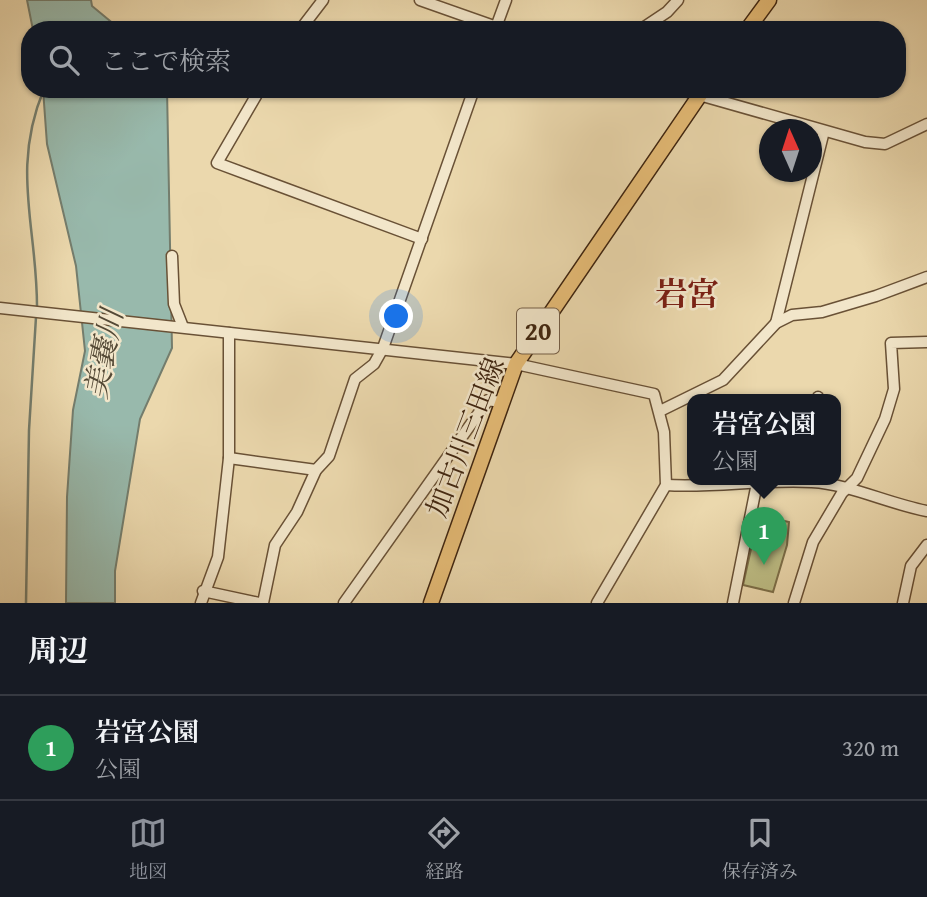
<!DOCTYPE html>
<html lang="ja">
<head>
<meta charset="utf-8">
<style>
	body { margin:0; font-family:"Gentium Book Plus","Noto Serif JP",serif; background:#20242c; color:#f1f3f6 }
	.compass { position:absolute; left:759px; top:119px; width:63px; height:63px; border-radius:50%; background:#171b24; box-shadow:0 2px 5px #0004; rotate:357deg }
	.you { position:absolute; left:397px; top:317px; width:24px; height:24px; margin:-18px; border:5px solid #fff; border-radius:50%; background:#1a73e8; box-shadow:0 0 0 10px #1a73e833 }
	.badge { display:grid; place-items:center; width:46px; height:46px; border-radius:50%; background:#8c9099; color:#fff; font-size:23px; font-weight:700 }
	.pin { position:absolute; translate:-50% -58px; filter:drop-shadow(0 2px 4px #0008) }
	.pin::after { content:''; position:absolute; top:37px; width:24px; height:21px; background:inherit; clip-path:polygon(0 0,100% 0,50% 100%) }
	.popup { position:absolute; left:687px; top:394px; width:154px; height:91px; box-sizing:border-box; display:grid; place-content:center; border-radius:14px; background:#171b24; filter:drop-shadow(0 2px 5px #0005); font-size:23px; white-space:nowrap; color:#9ea1a6 }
	.popup b { font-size:26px; color:#f1f3f6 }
	.popup::after { content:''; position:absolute; left:50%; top:100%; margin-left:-14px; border:14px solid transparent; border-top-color:#171b24 }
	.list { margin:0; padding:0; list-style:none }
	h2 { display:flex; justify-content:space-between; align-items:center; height:91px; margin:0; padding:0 28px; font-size:30px }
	h2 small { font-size:23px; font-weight:400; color:#9ea1a6 }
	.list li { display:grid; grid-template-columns:46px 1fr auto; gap:21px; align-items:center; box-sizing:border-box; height:105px; padding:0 28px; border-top:2px solid #363941 }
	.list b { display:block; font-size:26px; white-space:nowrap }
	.list p { margin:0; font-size:23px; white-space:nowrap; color:#9ea1a6 }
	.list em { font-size:23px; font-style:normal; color:#9ea1a6 }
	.icon { flex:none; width:38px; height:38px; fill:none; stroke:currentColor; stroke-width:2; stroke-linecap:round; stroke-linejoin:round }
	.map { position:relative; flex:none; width:927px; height:603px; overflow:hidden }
	.search { position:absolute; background:#171b24; box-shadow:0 2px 5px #0004; left:21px; right:21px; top:21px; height:77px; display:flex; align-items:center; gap:18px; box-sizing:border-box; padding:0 24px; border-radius:28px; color:#9ea1a6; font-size:26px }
	.sheet { height:196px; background:#171b24 }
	nav { display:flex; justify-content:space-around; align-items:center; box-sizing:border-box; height:98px; border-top:2px solid #363941; background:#171b24; font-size:19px; color:#9ea1a6 }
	nav a { display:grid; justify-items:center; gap:4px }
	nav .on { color:#8c9099 }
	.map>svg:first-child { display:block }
</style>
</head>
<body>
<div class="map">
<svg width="927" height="603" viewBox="0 0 927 603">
	<rect width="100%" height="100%" fill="#ebd8ad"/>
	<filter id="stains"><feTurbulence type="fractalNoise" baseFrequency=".00286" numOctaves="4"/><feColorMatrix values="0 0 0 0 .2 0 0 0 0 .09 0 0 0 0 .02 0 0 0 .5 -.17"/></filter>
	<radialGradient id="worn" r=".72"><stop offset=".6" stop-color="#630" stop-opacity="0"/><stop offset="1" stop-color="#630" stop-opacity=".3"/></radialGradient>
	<!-- green -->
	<path fill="#bdbd85" stroke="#7e704a" stroke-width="2" d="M767,517L789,522L787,545L773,592L743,585L757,522L765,523Z"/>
	<!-- water -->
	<g fill="#98b9ac" stroke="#747d6d" stroke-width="2">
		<path d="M27,0H91L92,6L121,30H33Z"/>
		<path d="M43,89H167L172,348L140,419L115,571V603H66L67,497L73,410L85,351L76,266L47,144Z"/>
	</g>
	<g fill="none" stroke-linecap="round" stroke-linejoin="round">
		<!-- stream -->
		<g stroke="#747d6d" stroke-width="2.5">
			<path d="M37,310C38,229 10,170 44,89"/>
			<path d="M26,603L29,430L36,317"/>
		</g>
		<!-- minor casing -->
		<g stroke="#695136" stroke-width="13">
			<g id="minor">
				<path d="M420,0L505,30"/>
				<path d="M300,30L323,0"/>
				<path d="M495,30L506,0"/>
				<path d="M640,30L667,12L678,0"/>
				<path d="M260,89L217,163L422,239"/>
				<path d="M678,89L865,142L885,144L927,124"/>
				<path d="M172,256L174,304L183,327"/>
				<path d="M0,308L516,364L654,394L664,432L666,485L597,603"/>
				<path d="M776,323L824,131"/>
				<path d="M818,399V397"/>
				<path d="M660,411L723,380L776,323L792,315L822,312L876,296L927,277"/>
				<path d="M229,458L316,470"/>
				<path d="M666,485C714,488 764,479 812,482C849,484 889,504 927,511"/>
				<path d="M203,591L259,603"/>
				<path d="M201,603L218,557L229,458V333"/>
				<path d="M263,603L275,545L297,512L316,470L329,456L355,379L374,364L383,348L474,89"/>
				<path d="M344,603L488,400L500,402"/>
				<path d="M733,603L757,483"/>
				<path d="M794,603L813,542L842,493L857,478L885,419L894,389L891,343L927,342"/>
				<path d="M903,603L911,566L927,545"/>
			</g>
		</g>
		<!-- major casing -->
		<g stroke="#3e240f" stroke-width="17">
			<g id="major">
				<path d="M747,30L769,0"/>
				<path d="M431,603L516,364L704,89"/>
			</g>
		</g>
		<!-- minor -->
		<use href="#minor" stroke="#f2e6ca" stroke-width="10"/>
		<!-- major -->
		<use href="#major" stroke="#e6bc76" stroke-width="14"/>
	</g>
	<g text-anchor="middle" stroke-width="5" stroke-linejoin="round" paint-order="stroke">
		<!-- shield labels -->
		<rect fill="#f2e6ca" stroke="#745e47" stroke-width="2" x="517" y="308.5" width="42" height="45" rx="5"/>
		<g font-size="26" font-weight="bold" fill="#3e240f">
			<text x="538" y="340">20</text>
		</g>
		<!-- street labels -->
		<g font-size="28" fill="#3e240f" stroke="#f2e6ca">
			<text transform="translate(465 437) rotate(-69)" y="10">加古川三田線</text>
		</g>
		<!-- water labels -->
		<g font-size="30" font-style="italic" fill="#544936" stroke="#f2e6ca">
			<text transform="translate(104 354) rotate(-79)" y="10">美嚢川</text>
		</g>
		<!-- quarter labels -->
		<g font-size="32" font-weight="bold" fill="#7a1f14" stroke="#f2e6ca">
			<text x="687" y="305">岩宮</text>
		</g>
	</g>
	<rect width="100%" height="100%" filter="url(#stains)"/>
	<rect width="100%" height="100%" fill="url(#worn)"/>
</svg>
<svg class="compass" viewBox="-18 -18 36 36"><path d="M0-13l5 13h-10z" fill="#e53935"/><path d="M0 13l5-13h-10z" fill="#9ea1a6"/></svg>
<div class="you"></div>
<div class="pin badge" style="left:764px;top:565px;background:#2e9e5b">1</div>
<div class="popup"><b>岩宮公園</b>公園</div>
<div class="search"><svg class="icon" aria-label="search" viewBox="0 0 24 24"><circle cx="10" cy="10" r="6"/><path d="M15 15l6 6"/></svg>ここで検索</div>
</div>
<section class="sheet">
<h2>周辺<small></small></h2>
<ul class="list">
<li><span class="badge" style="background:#2e9e5b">1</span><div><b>岩宮公園</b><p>公園</p></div><em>320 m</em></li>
</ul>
</section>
<nav>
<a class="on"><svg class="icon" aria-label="map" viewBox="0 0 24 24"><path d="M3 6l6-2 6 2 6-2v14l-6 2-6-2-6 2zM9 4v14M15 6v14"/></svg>地図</a>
<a><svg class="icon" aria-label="directions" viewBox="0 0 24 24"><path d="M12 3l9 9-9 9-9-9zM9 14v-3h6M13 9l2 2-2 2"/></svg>経路</a>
<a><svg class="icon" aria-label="saved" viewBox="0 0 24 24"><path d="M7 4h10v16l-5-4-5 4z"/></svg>保存済み</a>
</nav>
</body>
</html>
